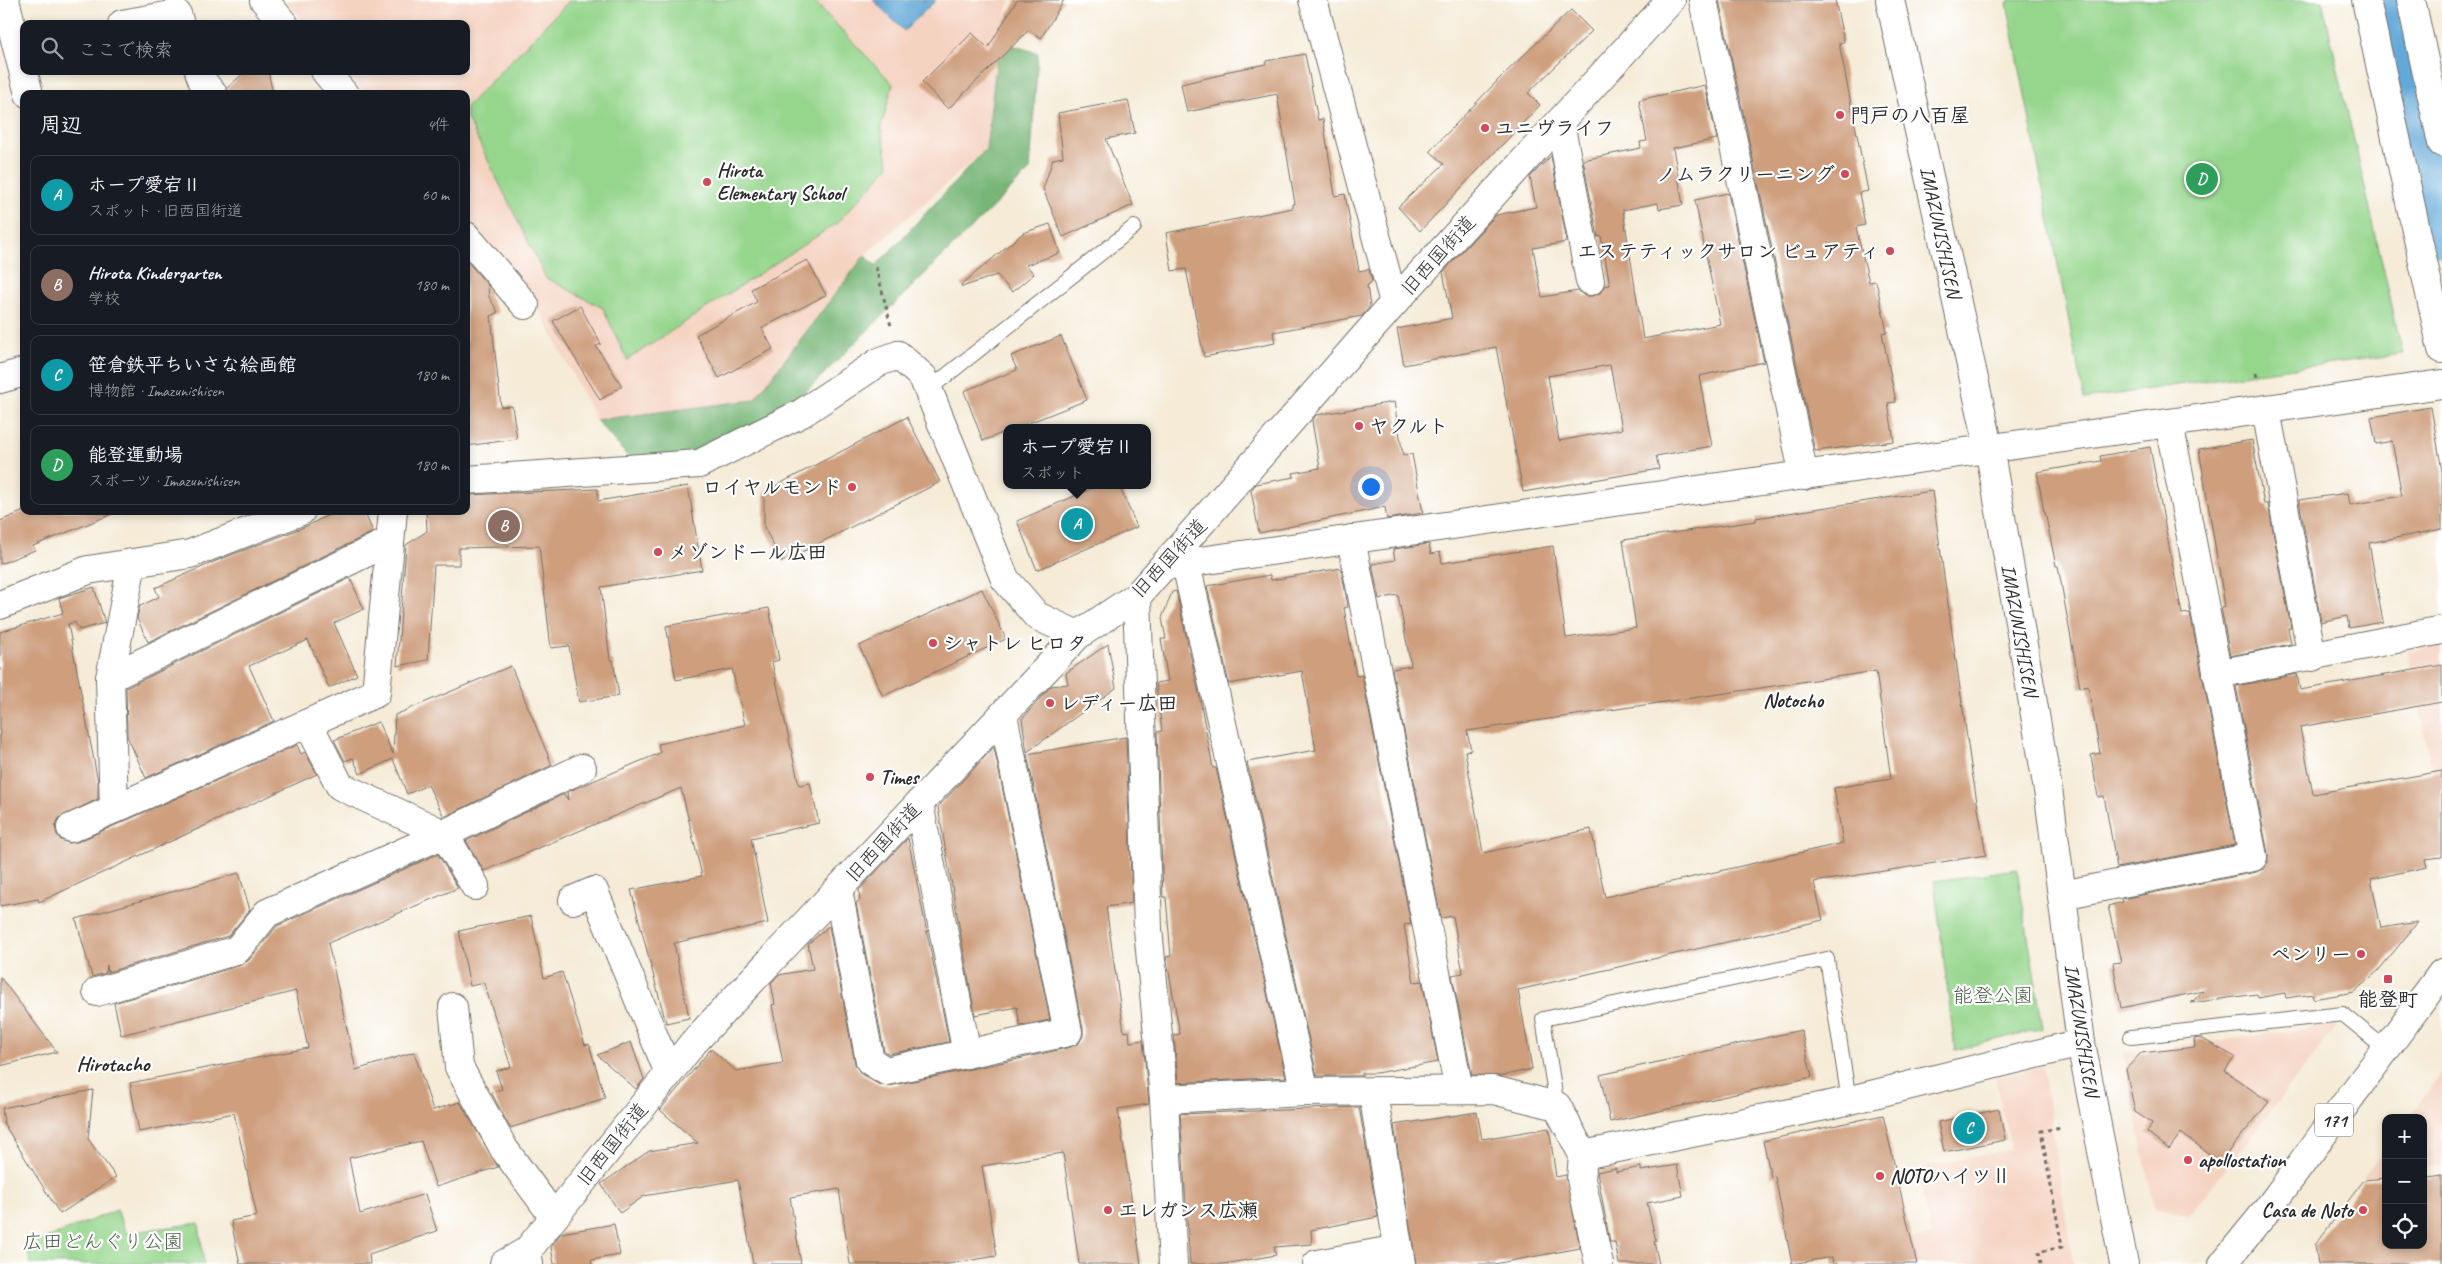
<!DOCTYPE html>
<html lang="ja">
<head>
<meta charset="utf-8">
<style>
	body { margin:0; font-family:Caveat,"Klee One",sans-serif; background:#242831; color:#f1f3f6 }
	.controls { position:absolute; right:15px; bottom:15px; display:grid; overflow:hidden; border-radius:10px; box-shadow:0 2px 8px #0003 }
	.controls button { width:45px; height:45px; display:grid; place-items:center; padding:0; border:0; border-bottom:1px solid #363941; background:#171b24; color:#f1f3f6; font:25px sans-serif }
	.you { position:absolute; left:1370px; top:486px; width:18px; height:18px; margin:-12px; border:4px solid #fff; border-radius:50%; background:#1a73e8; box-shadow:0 0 0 8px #1a73e833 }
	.badge { display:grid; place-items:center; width:32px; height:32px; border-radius:50%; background:#d93025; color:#fff; font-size:16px; font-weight:700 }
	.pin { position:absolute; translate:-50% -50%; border:2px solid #fff; box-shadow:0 1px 5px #0006 }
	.popup { position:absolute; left:1003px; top:424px; width:148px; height:65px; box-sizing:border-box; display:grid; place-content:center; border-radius:10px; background:#171b24; filter:drop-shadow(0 1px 4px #0005); font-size:16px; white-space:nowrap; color:#9ea1a6 }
	.popup b { font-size:19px; color:#f1f3f6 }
	.popup::after { content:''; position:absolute; left:50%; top:100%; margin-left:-10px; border:10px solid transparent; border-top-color:#171b24 }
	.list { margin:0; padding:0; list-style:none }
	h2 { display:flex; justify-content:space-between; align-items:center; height:65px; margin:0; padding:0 20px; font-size:21px }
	h2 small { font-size:16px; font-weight:400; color:#9ea1a6 }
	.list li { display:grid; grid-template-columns:32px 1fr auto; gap:15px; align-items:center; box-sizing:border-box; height:80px; margin:0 10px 10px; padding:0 10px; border:1px solid #363941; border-radius:10px }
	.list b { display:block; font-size:19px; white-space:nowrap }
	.list p { margin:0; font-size:16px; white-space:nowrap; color:#9ea1a6 }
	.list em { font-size:16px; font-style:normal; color:#9ea1a6 }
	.icon { flex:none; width:28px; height:28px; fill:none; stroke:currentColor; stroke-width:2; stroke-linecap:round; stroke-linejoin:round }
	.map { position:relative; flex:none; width:2442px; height:1264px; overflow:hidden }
	.search { position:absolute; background:#171b24; box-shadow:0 2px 8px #0003; left:20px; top:20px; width:450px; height:55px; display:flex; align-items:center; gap:12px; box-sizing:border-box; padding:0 18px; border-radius:10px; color:#9ea1a6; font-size:19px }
	.panel { position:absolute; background:#171b24; box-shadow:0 2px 8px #0003; left:20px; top:90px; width:450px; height:425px; border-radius:10px }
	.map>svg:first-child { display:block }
</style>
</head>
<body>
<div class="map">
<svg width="2442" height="1264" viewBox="0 0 2442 1264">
	<rect width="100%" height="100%" fill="#fff"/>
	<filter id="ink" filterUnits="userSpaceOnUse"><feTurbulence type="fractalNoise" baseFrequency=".02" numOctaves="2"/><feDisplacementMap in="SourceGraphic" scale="10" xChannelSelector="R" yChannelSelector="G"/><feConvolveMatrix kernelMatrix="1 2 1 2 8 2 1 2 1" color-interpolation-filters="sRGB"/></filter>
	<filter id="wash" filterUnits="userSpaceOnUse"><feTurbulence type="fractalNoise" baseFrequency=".0096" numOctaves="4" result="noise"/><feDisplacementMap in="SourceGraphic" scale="20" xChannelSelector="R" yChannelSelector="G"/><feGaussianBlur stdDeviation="1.12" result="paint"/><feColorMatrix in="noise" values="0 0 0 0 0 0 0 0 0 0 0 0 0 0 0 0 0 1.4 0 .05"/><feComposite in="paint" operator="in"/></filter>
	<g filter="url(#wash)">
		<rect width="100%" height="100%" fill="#f5ebd7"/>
		<!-- built -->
		<g fill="#f5d3c1">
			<path d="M286,0H1010L999,41L986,149L865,255L754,400L596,420L530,291L466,215V94H365L346,71H466V24H306Z"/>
			<path d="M2442,645V816L2407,651Z"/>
			<path d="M2338,1025L2189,1215L2154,1207L2123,1053Z"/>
			<path d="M2043,1067L2073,1264H1876L1872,1247L1931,1235L1917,1169L2011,1149L1995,1077Z"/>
			<path d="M2442,1073V1165L2423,1168V1118H2408Z"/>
			<path d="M2386,1147V1174L2363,1177Z"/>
		</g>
		<!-- green -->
		<g fill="#95d58c" stroke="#60805c">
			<path d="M570,0H813L893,84L881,127L889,166L837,223L627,360L603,308L546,278L466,116V107Z"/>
			<path d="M2009,0H2322L2403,354L2256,373L2084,399L2007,3L2009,2Z"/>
			<path d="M2017,869L2043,1028L1955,1050L1934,881Z"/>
			<path d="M117,1210L126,1233L199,1223L204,1264H30L27,1246Z"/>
		</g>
		<!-- forest -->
		<path fill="#78b678" stroke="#527052" d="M999,41L1038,53L1030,170L771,426L671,461L633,462L596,420L754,400L865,255L876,266L986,149Z"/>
		<!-- water -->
		<path fill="#62a8d8" stroke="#466a82" d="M873,0H936L904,31Z"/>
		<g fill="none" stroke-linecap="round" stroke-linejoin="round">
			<!-- river -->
			<path stroke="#62a8d8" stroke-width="58" d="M2394,0L2442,228"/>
		</g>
		<g id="blocks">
			<!-- building -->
			<g fill="#ce9e7d" fill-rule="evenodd">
				<path d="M1017,0H1064L1041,38L1029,30L948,109L922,82L972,33L988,48Z"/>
				<path d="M1719,0H1835L1844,42L1839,43L1868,191L1859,193L1865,225L1856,227L1869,282L1876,281L1887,332L1882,333L1896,402L1888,403L1894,441L1815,451Z"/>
				<path d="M1571,10L1592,31L1528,93L1540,105L1420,231L1398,207L1444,164L1430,151L1500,78Z"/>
				<path d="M1305,54L1318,120L1323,119L1335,196L1345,194L1359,271L1369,269L1372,281L1367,286L1370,306L1362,316L1273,332L1275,343L1204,357L1186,269L1172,271L1166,233L1293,208V204H1295L1277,94L1187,112L1181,84L1224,74V72L1266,64V61Z"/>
				<path d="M246,71H268L273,94H228L227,88Z"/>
				<path d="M1705,85L1717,139L1673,148L1683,205L1659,209L1658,203L1623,210L1643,339L1720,324L1695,200L1728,193L1764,362L1699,376L1712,446L1656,456L1659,469L1523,492L1496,347L1404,365L1397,329L1452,318L1443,272L1496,215L1536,207L1530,177L1551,156L1567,242L1533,248L1542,297L1578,291L1585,296H1592L1600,293L1605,286L1610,285L1601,236L1598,237L1583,160L1641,148L1640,142L1647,141L1639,100ZM1610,365L1622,429L1559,441L1548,376Z"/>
				<path d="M1128,100L1135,133L1106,139L1133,205L1063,237L1043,189L1053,159L1063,157L1058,113Z"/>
				<path d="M1050,224L1060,253L1026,265L1034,274L1012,292L997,275L962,287L961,285L1023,233Z"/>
				<path d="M466,260L488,285L489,297L498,312L491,316L501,407L512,406L517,439L466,446Z"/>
				<path d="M807,260L826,295L762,328L773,349L719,378L696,335L757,302L751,289Z"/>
				<path d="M580,306L601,344L596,346L622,386L600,400L553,321Z"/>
				<path d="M1061,336L1087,400L1016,428H1007V431L983,441L964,391L1017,370L1011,356Z"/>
				<path d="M1394,402L1403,455L1412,454L1423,513L1387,519L1385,507L1259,533L1251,490L1256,484L1294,477L1293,473L1320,468L1312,421L1316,415Z"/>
				<path d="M2431,407L2442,471V529L2369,543L2383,622L2349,628L2347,616L2321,622L2299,500L2348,493L2350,505L2402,496L2392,441L2376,444L2371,417Z"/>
				<path d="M907,417L940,482L782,562L764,527V492Z"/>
				<path d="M2252,440L2264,504H2268L2291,628H2288L2291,644L2230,656L2221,607L2225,606L2199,449Z"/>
				<path d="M2150,447L2182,614L2190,613L2235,845L2117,868L2104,796L2098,797L2091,755L2100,753L2088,686L2080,688L2058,566H2056L2045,512H2044L2037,472L2101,461L2100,456Z"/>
				<path d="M1100,485H1119L1137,527L1037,570L1017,521Z"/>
				<path d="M688,486L702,570L601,587L610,660H613L619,696L579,702L569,646L551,648L539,546L459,548V565H434L428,660L397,666L406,545L427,531L426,511H466V495L598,489V501Z"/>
				<path d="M1932,491L1971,766L1986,855L1814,882L1823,920L1518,990L1532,1069L1501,1076L1472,1075L1452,975L1463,973L1453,916L1441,918L1392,669L1411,666L1398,595L1379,599L1372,564L1395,560L1393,549L1429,544L1431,554L1440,552L1442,563L1553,546L1566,638L1636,628L1623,540L1756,521V518ZM1876,671L1891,779L1834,788L1843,843L1605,897L1591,829L1483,853L1465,751L1471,750L1467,731Z"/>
				<path d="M24,511H115V513L33,546L35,550L0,564V521Z"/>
				<path d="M336,511H364L373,532L148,642L137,618L140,606L159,597L155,588L216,561L307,526Z"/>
				<path d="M1341,568L1348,607L1344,608L1356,676L1362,675L1411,924L1404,925L1414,982L1422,981L1438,1062L1376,1073H1362V1076H1317L1247,762L1316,750L1302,671L1229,684L1207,586L1270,575L1271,580Z"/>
				<path d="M350,578L364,609L334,623L357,675L329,688L308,640L249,666L274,721L146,778L127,736L126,688Z"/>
				<path d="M94,587L105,623L79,630L75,622L68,624L98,782V799L59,818L55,827L57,835L61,840L69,843L77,842L297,745L301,754L305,752L317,774L39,902L38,899L0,906V632L63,613L59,598Z"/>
				<path d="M982,589L1006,639L883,696L859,646Z"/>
				<path d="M1176,591L1198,689L1213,768H1216L1286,1077L1178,1083L1174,1035L1180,1034L1167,961L1166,957L1171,956L1166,897H1163L1157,732L1162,731L1156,683L1168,681L1161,639H1166L1162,618L1172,592Z"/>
				<path d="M769,608L779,660L772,662L799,785L810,783L819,823L751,838L768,923L674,943L689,1018L666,1023L631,890L702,876L681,788L484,871L466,841L564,794L568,800L567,792L660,753L658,744L745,725L732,669L676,680L666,626Z"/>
				<path d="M1108,644L1116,688L1027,752L1022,719L1051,686L1068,684L1066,673Z"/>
				<path d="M2442,665V702L2300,727L2313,794L2442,771V857L2425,859L2427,867L2371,879L2381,928L2418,922L2378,971L2354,992L2313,999V994L2286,998L2285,993L2258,998L2257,994L2191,1003L2203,991L2121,1008L2113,963L2121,962L2108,906L2123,902L2122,899L2256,872L2263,869L2268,863V854L2236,686L2297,674L2300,690Z"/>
				<path d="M511,666L552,765L444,817L428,785L407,794L393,759L360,774L353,758L345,761L334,740L378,722L393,754L395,715Z"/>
				<path d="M1126,737L1132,903L1106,907L1124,1032L1129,1031L1130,1042L1143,1040L1149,1104L1118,1109L1141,1264H1079L1063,1153L982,1166L997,1256L948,1264H850L839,1189L790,1197L801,1264H753L738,1180L644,1196L620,1213L601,1184L649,1151L698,1143L660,1110L711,1049L736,1071L783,1063L772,1005L775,1004L771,983L778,975L813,969L808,944L829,926L855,1064L861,1074L878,1084L889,1086L1014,1060L1071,1047L1079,1043L1083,1036V1029L1027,754Z"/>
				<path d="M994,747L1050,1020L1020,1026L1017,1007L975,1015L938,807Z"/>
				<path d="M908,838L949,1042L889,1054L884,1051L856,903L860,900L859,890Z"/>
				<path d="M438,854L458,888L328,943L356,1070L414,1052L433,1110L460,1102L498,1167L436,1187L421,1141L349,1158L360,1214L425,1194L437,1231L369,1254L370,1264H240L231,1221L257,1216L234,1113L139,1132L130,1083L308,1048L296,991L121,1035L114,1003L241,965L249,960L277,926Z"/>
				<path d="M239,873L250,910L228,936L108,972L107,965L106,973L92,977L76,919Z"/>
				<path d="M531,916L544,978L562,972L585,1045L589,1044L605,1098L510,1128L491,1092L502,1089L496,1071L511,1067L484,983L470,986L459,931Z"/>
				<path d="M0,977L57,1052L0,1066Z"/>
				<path d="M1801,1030L1812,1077L1610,1122L1600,1075Z"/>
				<path d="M2201,1038L2235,1057L2225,1071L2269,1102L2220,1162L2181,1133L2169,1149L2147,1132L2152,1123L2135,1112L2126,1069L2141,1053L2195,1047L2194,1039Z"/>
				<path d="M631,1042L644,1079L636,1089L597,1055Z"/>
				<path d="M93,1090L88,1139L116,1177L60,1214L4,1124L2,1108Z"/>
				<path d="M1359,1107L1378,1217L1311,1230L1312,1244L1274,1247L1276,1255L1224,1264H1190L1180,1114Z"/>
				<path d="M1999,1109L2005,1140L1944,1152L1938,1122Z"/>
				<path d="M1477,1112L1482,1139L1549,1128L1556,1177L1566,1175L1580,1248L1494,1264H1416L1394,1125Z"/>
				<path d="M1883,1115L1917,1264H1833L1832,1257L1792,1264L1775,1176L1771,1177L1763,1141Z"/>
				<path d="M1677,1165L1683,1196L1647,1203L1656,1241L1654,1242L1659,1264H1619L1615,1242H1610L1597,1172L1616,1168V1172L1641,1167V1171Z"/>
				<path d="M2442,1175V1264H2318L2315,1245L2364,1180L2386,1178V1245H2423V1178Z"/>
				<path d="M614,1224L620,1255L591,1260L592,1264H554L551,1247L561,1233Z"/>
			</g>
		</g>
	</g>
	<g filter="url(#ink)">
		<use href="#blocks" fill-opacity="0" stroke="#726e67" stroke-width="1"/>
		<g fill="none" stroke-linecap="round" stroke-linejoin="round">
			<!-- service casing -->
			<g stroke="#726e67" stroke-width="16">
				<g id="service">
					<path d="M928,390L1134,227"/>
					<path d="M2131,1037L2343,1014L2386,1049"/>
					<path d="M1557,1106L1543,1019L1827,959L1849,1101"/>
				</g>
			</g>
			<!-- minor casing -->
			<g stroke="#726e67" stroke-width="30">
				<g id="minor">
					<path d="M5,0L29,94"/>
					<path d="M264,0L284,24"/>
					<path d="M1313,0L1394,303"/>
					<path d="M1703,0L1804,476"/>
					<path d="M2411,0L2442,143"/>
					<path d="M122,24L177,14L180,24"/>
					<path d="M199,71L203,82L213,94"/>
					<path d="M325,71L344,94"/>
					<path d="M1560,122L1590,281"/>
					<path d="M466,236L525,305"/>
					<path d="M0,379L24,372"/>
					<path d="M2266,410L2312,657"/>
					<path d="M466,480L699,464L802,413L879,362L898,355L923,377L1005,579L1037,616L1078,635"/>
					<path d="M1351,539L1459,1090"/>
					<path d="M1186,564L1305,1092"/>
					<path d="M1165,566L2442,384"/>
					<path d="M1137,596L1148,929L1164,1099L1173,1264"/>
					<path d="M0,605L88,570L190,554L301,511"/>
					<path d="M2217,674L2442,630"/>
					<path d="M110,678L390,541"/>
					<path d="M308,723L340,786L444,834L475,886"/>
					<path d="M919,803L967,1054"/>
					<path d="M114,809L110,678L132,563"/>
					<path d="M71,828L376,693L393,511"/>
					<path d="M838,890L870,1061L886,1071L1068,1032L1003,715"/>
					<path d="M2062,895L2253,857L2169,423"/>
					<path d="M573,900L594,891L669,1073"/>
					<path d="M97,992L237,950L267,913L444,834L582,768"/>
					<path d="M453,1007L459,1067L504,1149L554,1217"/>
					<path d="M1373,1093L1401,1264"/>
					<path d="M1164,1099L1305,1092L1493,1090L1557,1106L1583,1155L1830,1105L2081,1043"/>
					<path d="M1583,1155L1581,1179L1599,1264"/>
					<path d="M504,1264L527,1251"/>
					<path d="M529,1264L527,1251L693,1043L1078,635L1137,596L1394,303L1671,0"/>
					<path d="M1317,1264L1398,1249"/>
				</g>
			</g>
			<!-- tertiary casing -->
			<g stroke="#726e67" stroke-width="30">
				<g id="tertiary">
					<path d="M1890,0L1989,447L2049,796L2081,1043L2124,1264"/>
					<path d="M2366,0L2442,349"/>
				</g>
			</g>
			<!-- trunk casing -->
			<g stroke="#726e67" stroke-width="30">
				<path id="trunk" d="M2223,1264L2267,1210L2442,973"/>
			</g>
			<!-- path -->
			<g stroke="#726e67" stroke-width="3" stroke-dasharray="4 4" stroke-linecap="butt">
				<path d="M876,267L891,326"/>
				<path d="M2256,373L2258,381"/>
				<path d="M2041,1264L2039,1252L2062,1247L2041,1131L2062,1128"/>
			</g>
			<!-- service -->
			<use href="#service" stroke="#fff" stroke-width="14"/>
			<!-- minor -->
			<use href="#minor" stroke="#fff" stroke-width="28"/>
			<!-- tertiary -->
			<use href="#tertiary" stroke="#fff" stroke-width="28"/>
			<!-- trunk -->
			<use href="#trunk" stroke="#fff" stroke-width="28"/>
		</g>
	</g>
	<!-- markers -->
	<g fill="#d1495b" stroke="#fff" stroke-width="2">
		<circle cx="1840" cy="115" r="5"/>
		<circle cx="1485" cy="128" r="5"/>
		<circle cx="1845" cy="174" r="5"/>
		<circle cx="707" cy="182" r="5"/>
		<circle cx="1890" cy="251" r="5"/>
		<circle cx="1359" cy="426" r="5"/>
		<circle cx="852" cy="487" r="5"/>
		<circle cx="658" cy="552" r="5"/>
		<circle cx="933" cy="643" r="5"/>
		<circle cx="1050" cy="703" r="5"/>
		<circle cx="870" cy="777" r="5"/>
		<circle cx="2361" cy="954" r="5"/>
		<rect x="2383" y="974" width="10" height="10" rx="2.5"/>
		<circle cx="2188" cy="1160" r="5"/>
		<circle cx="1880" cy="1176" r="5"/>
		<circle cx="1108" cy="1210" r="5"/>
		<circle cx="2363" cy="1210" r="5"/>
	</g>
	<g text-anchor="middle" stroke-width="4.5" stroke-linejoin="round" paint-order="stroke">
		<!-- shield labels -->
		<rect fill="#fff" stroke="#6b6b6b" stroke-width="1" x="2315" y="1103.5" width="38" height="33" rx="4"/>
		<g font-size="19" font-weight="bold" fill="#2b2b2b">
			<text x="2334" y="1127">171</text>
		</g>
		<!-- poi labels -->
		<g font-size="20" font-weight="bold" fill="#2b2b2b" stroke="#fff" text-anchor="start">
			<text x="1850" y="122">門戸の八百屋</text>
			<text x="1495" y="135">ユニヴライフ</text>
			<text x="717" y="177">Hirota<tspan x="717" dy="23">Elementary School</tspan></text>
			<text x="1835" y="181" text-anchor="end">ノムラクリーニング</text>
			<text x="1880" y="258" text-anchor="end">エステティックサロン ビュアティ</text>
			<text x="1369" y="433">ヤクルト</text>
			<text x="842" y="494" text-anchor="end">ロイヤルモンド</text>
			<text x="668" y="559">メゾンドール広田</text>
			<text x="943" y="650">シャトレ ヒロタ</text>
			<text x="1060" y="710">レディー広田</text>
			<text x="880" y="784">Times</text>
			<text x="2351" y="961" text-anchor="end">ペンリー</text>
			<text x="2388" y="1006" text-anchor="middle">能登町</text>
			<text x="2198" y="1167">apollostation</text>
			<text x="1890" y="1183">NOTOハイツⅡ</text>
			<text x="1118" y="1217">エレガンス広瀬</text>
			<text x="2353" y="1217" text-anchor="end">Casa de Noto</text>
		</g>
		<!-- street labels -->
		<g font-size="20" fill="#2b2b2b" stroke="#fff">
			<text transform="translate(1941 232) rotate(78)" y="7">IMAZUNISHISEN</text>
			<text transform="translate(1438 255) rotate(-48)" y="7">旧西国街道</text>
			<text transform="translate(1169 558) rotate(-47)" y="7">旧西国街道</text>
			<text transform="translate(2020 630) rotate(80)" y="7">IMAZUNISHISEN</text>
			<text transform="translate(883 842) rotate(-47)" y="7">旧西国街道</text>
			<text transform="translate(2082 1030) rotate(81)" y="7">IMAZUNISHISEN</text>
			<text transform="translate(612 1144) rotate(-51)" y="7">旧西国街道</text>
		</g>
		<!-- park labels -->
		<g font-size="20" fill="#4b5e48" stroke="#fff">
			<text x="1993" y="1002">能登公園</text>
			<text x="103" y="1248">広田どんぐり公園</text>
		</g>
		<!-- neighbourhood labels -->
		<g font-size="21" font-weight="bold" fill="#2b2b2b" stroke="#fff">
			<text x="1793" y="707">Notocho</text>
			<text x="113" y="1071">Hirotacho</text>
		</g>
	</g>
</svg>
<div class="controls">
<button>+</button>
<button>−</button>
<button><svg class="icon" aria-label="locate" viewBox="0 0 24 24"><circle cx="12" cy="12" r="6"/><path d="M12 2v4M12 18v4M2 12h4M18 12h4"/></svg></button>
</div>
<div class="you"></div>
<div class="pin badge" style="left:1077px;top:524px;background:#0f9aa8">A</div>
<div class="popup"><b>ホープ愛宕Ⅱ</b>スポット</div>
<div class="pin badge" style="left:504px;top:526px;background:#8d6e63">B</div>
<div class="pin badge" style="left:1969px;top:1128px;background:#0f9aa8">C</div>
<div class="pin badge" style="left:2202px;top:179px;background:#2e9e5b">D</div>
<div class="search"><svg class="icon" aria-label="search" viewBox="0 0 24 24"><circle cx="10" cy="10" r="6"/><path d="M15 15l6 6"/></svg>ここで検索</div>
<section class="panel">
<h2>周辺<small>4件</small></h2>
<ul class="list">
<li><span class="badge" style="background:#0f9aa8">A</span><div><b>ホープ愛宕Ⅱ</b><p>スポット · 旧西国街道</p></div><em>60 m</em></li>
<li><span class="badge" style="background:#8d6e63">B</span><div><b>Hirota Kindergarten</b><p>学校</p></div><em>180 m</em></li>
<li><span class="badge" style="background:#0f9aa8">C</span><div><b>笹倉鉄平ちいさな絵画館</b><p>博物館 · Imazunishisen</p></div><em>180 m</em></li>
<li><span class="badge" style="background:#2e9e5b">D</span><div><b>能登運動場</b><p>スポーツ · Imazunishisen</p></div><em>180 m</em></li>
</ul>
</section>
</div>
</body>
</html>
